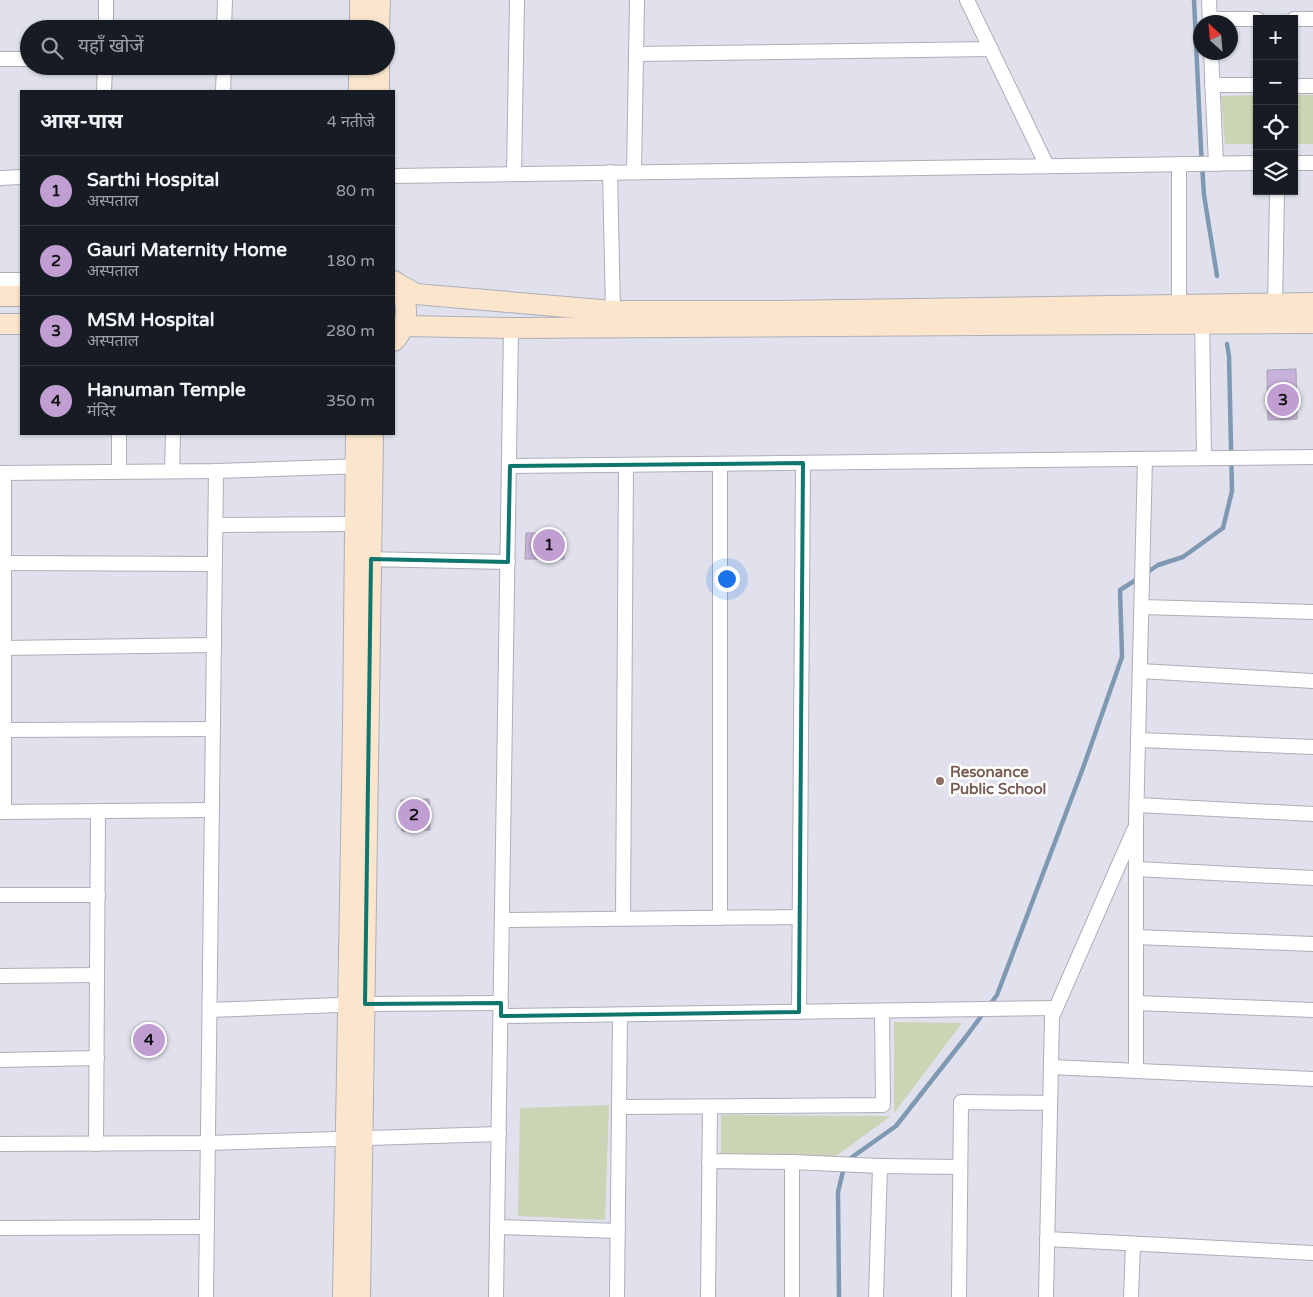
<!DOCTYPE html>
<html lang="hi">
<head>
<meta charset="utf-8">
<style>
	body { margin:0; font-family:"Varela Round","Noto Sans Devanagari",sans-serif; background:#20242c; color:#f1f3f6 }
	.controls { position:absolute; right:15px; top:15px; display:grid; overflow:hidden; border-radius:0px; box-shadow:0 1px 4px #0004 }
	.controls button { width:45px; height:45px; display:grid; place-items:center; padding:0; border:0; border-bottom:1px solid #363941; background:#171b24; color:#f1f3f6; font:25px sans-serif }
	.compass { position:absolute; left:1193px; top:15px; width:45px; height:45px; border-radius:50%; background:#171b24; box-shadow:0 1px 4px #0004; rotate:334deg }
	.you { position:absolute; left:726px; top:578px; width:18px; height:18px; margin:-12px; border:4px solid #fff; border-radius:50%; background:#1a73e8; box-shadow:0 0 0 8px #1a73e833 }
	.badge { display:grid; place-items:center; width:32px; height:32px; border-radius:50%; background:#c19ed2; color:#111; font-size:16px; font-weight:700 }
	.pin { position:absolute; translate:-50% -50%; border:2px solid #fff; box-shadow:0 1px 5px #0006 }
	.list { margin:0; padding:0; list-style:none }
	h2 { display:flex; justify-content:space-between; align-items:center; height:65px; margin:0; padding:0 20px; font-size:21px }
	h2 small { font-size:16px; font-weight:400; color:#9ea1a6 }
	.list li { display:grid; grid-template-columns:32px 1fr auto; gap:15px; align-items:center; box-sizing:border-box; height:70px; padding:0 20px; border-top:1px solid #363941 }
	.list b { display:block; font-size:19px; white-space:nowrap }
	.list p { margin:0; font-size:16px; white-space:nowrap; color:#9ea1a6 }
	.list em { font-size:16px; font-style:normal; color:#9ea1a6 }
	.icon { flex:none; width:28px; height:28px; fill:none; stroke:currentColor; stroke-width:2; stroke-linecap:round; stroke-linejoin:round }
	.map { position:relative; flex:none; width:1313px; height:1297px; overflow:hidden }
	.search { position:absolute; background:#171b24; box-shadow:0 1px 4px #0004; left:20px; top:20px; width:375px; height:55px; display:flex; align-items:center; gap:12px; box-sizing:border-box; padding:0 18px; border-radius:28px; color:#9ea1a6; font-size:19px }
	.panel { position:absolute; background:#171b24; box-shadow:0 1px 4px #0004; left:20px; top:90px; width:375px; height:345px; border-radius:0px }
	.map>svg:first-child { display:block }
</style>
</head>
<body>
<div class="map">
<svg width="1313" height="1297" viewBox="0 0 1313 1297">
	<rect width="100%" height="100%" fill="#e0e1ed"/>
	<!-- green -->
	<g fill="#cbd4b5">
		<path d="M1257,95V144H1225L1221,96Z"/>
		<rect x="1294" y="95" width="19" height="49"/>
		<path d="M894,1022L962,1023L894,1113Z"/>
		<path d="M609,1105L605,1220L518,1216L520,1108Z"/>
		<path d="M721,1115L891,1116L836,1156L721,1157Z"/>
	</g>
	<g fill="none" stroke-linecap="round" stroke-linejoin="round">
		<!-- stream -->
		<g stroke="#8099b2" stroke-width="4.5">
			<path d="M1194,0L1201,149L1204,195L1217,276"/>
			<path d="M1145,574L1158,565L1183,557L1223,528L1232,491L1229,356L1227,344"/>
			<path d="M848,1160L896,1126L965,1038L997,995L1083,768L1122,657L1120,590L1139,578"/>
			<path d="M839,1297L838,1192L844,1167"/>
		</g>
	</g>
	<!-- building -->
	<g fill="#c8b1db" stroke="#a6a0ab">
		<path d="M1296,369L1297,419L1268,420L1267,370Z"/>
		<path d="M526,533H564V559H525Z"/>
		<path d="M429,799L430,830L402,831L401,800Z"/>
	</g>
	<g fill="none" stroke-linecap="round" stroke-linejoin="round">
		<!-- street casing -->
		<g stroke="#adaeb9" stroke-width="16">
			<g id="street">
				<path d="M967,0L1047,166"/>
				<path d="M1209,0L1210,22"/>
				<path d="M1210,19H1257"/>
				<path d="M1294,19H1313"/>
				<path d="M106,29V0"/>
				<path d="M224,29L225,0"/>
				<path d="M1211,52L1216,164"/>
				<path d="M636,54L991,49"/>
				<path d="M0,59H29"/>
				<path d="M1212,85H1257"/>
				<path d="M1294,86H1313"/>
				<path d="M104,91L105,66"/>
				<path d="M223,91L224,66"/>
				<path d="M1294,163H1313"/>
				<path d="M1179,164V313"/>
				<path d="M610,172L613,311"/>
				<path d="M634,172L637,0"/>
				<path d="M514,173L517,0"/>
				<path d="M394,176L1257,163"/>
				<path d="M0,178L21,177"/>
				<path d="M0,280H21"/>
				<path d="M1275,310L1277,191"/>
				<path d="M1202,316L1204,458"/>
				<path d="M720,464V918"/>
				<path d="M510,466L1313,457"/>
				<path d="M119,471V434"/>
				<path d="M172,471L173,434"/>
				<path d="M0,473L216,471L364,466"/>
				<path d="M4,473V812"/>
				<path d="M216,525L355,524"/>
				<path d="M363,559L508,562"/>
				<path d="M4,563L215,564"/>
				<path d="M1142,607L1313,612"/>
				<path d="M4,648L214,645"/>
				<path d="M1140,671L1313,681"/>
				<path d="M4,730L213,729"/>
				<path d="M1138,740L1313,747"/>
				<path d="M1137,805L1313,814"/>
				<path d="M0,812L212,810"/>
				<path d="M1136,869L1313,878"/>
				<path d="M0,895H98"/>
				<path d="M623,919L626,465"/>
				<path d="M502,920L800,917"/>
				<path d="M1136,937L1313,944"/>
				<path d="M0,976L97,975"/>
				<path d="M1136,1003L1313,1010"/>
				<path d="M210,1010L365,1004L501,1003"/>
				<path d="M799,1012L803,463"/>
				<path d="M501,1016L1056,1008"/>
				<path d="M0,1060L97,1058"/>
				<path d="M1051,1067L1313,1079"/>
				<path d="M1136,1071V823L1145,459"/>
				<path d="M619,1107L883,1105L882,1011"/>
				<path d="M0,1144L208,1143L499,1134"/>
				<path d="M96,1144L98,811"/>
				<path d="M709,1161L792,1162V1297"/>
				<path d="M792,1162L880,1166"/>
				<path d="M497,1227L618,1231"/>
				<path d="M0,1228L207,1227"/>
				<path d="M1047,1239L1313,1253"/>
				<path d="M206,1297L216,471"/>
				<path d="M496,1297L511,328"/>
				<path d="M617,1297L620,1015"/>
				<path d="M708,1297L710,1107"/>
				<path d="M876,1297L880,1166L960,1167"/>
				<path d="M959,1297L961,1102L1050,1103"/>
				<path d="M1046,1297L1052,1017L1134,830"/>
				<path d="M1131,1297L1133,1244"/>
			</g>
		</g>
		<!-- secondary casing -->
		<g stroke="#adaeb9" stroke-width="22">
			<g id="secondary">
				<path d="M360,29V0"/>
				<path d="M379,29L380,0"/>
				<path d="M359,91V66"/>
				<path d="M379,91V66"/>
				<path d="M394,281C410,298 410,324 394,341"/>
				<path d="M395,282L416,294L613,311H777L1313,303"/>
				<path d="M0,296H21"/>
				<path d="M0,324H21"/>
				<path d="M404,326L511,328L1313,323"/>
				<path d="M343,1297L353,728L356,434"/>
				<path d="M360,1297L373,434"/>
			</g>
		</g>
		<!-- street -->
		<use href="#street" stroke="#fff" stroke-width="14"/>
		<!-- secondary -->
		<use href="#secondary" stroke="#fbe6cd" stroke-width="20"/>
	</g>
	<!-- marked area -->
	<path fill="none" stroke="#0f766e" stroke-width="4" stroke-linejoin="round" d="M803,463L799,1012L501,1016V1003L365,1004L371,559L508,562L510,466Z"/>
	<!-- markers -->
	<circle fill="#8d6e63" stroke="#fff" stroke-width="2" cx="940" cy="781" r="5"/>
	<g text-anchor="middle" stroke-width="5" stroke-linejoin="round" paint-order="stroke">
		<!-- education labels -->
		<g font-size="15" font-weight="bold" fill="#785e54" stroke="#fff" text-anchor="start">
			<text x="950" y="777">Resonance<tspan x="950" dy="17">Public School</tspan></text>
		</g>
	</g>
</svg>
<div class="controls">
<button>+</button>
<button>−</button>
<button><svg class="icon" aria-label="locate" viewBox="0 0 24 24"><circle cx="12" cy="12" r="6"/><path d="M12 2v4M12 18v4M2 12h4M18 12h4"/></svg></button>
<button><svg class="icon" aria-label="layers" viewBox="0 0 24 24"><path d="M12 4l9 5-9 5-9-5zM3 14l9 5 9-5"/></svg></button>
</div>
<svg class="compass" viewBox="-18 -18 36 36"><path d="M0-13l5 13h-10z" fill="#e53935"/><path d="M0 13l5-13h-10z" fill="#9ea1a6"/></svg>
<div class="you"></div>
<div class="pin badge" style="left:549px;top:545px">1</div>
<div class="pin badge" style="left:414px;top:815px">2</div>
<div class="pin badge" style="left:1283px;top:400px">3</div>
<div class="pin badge" style="left:149px;top:1040px">4</div>
<div class="search"><svg class="icon" aria-label="search" viewBox="0 0 24 24"><circle cx="10" cy="10" r="6"/><path d="M15 15l6 6"/></svg>यहाँ खोजें</div>
<section class="panel">
<h2>आस-पास<small>4 नतीजे</small></h2>
<ul class="list">
<li><span class="badge">1</span><div><b>Sarthi Hospital</b><p>अस्पताल</p></div><em>80 m</em></li>
<li><span class="badge">2</span><div><b>Gauri Maternity Home</b><p>अस्पताल</p></div><em>180 m</em></li>
<li><span class="badge">3</span><div><b>MSM Hospital</b><p>अस्पताल</p></div><em>280 m</em></li>
<li><span class="badge">4</span><div><b>Hanuman Temple</b><p>मंदिर</p></div><em>350 m</em></li>
</ul>
</section>
</div>
</body>
</html>
